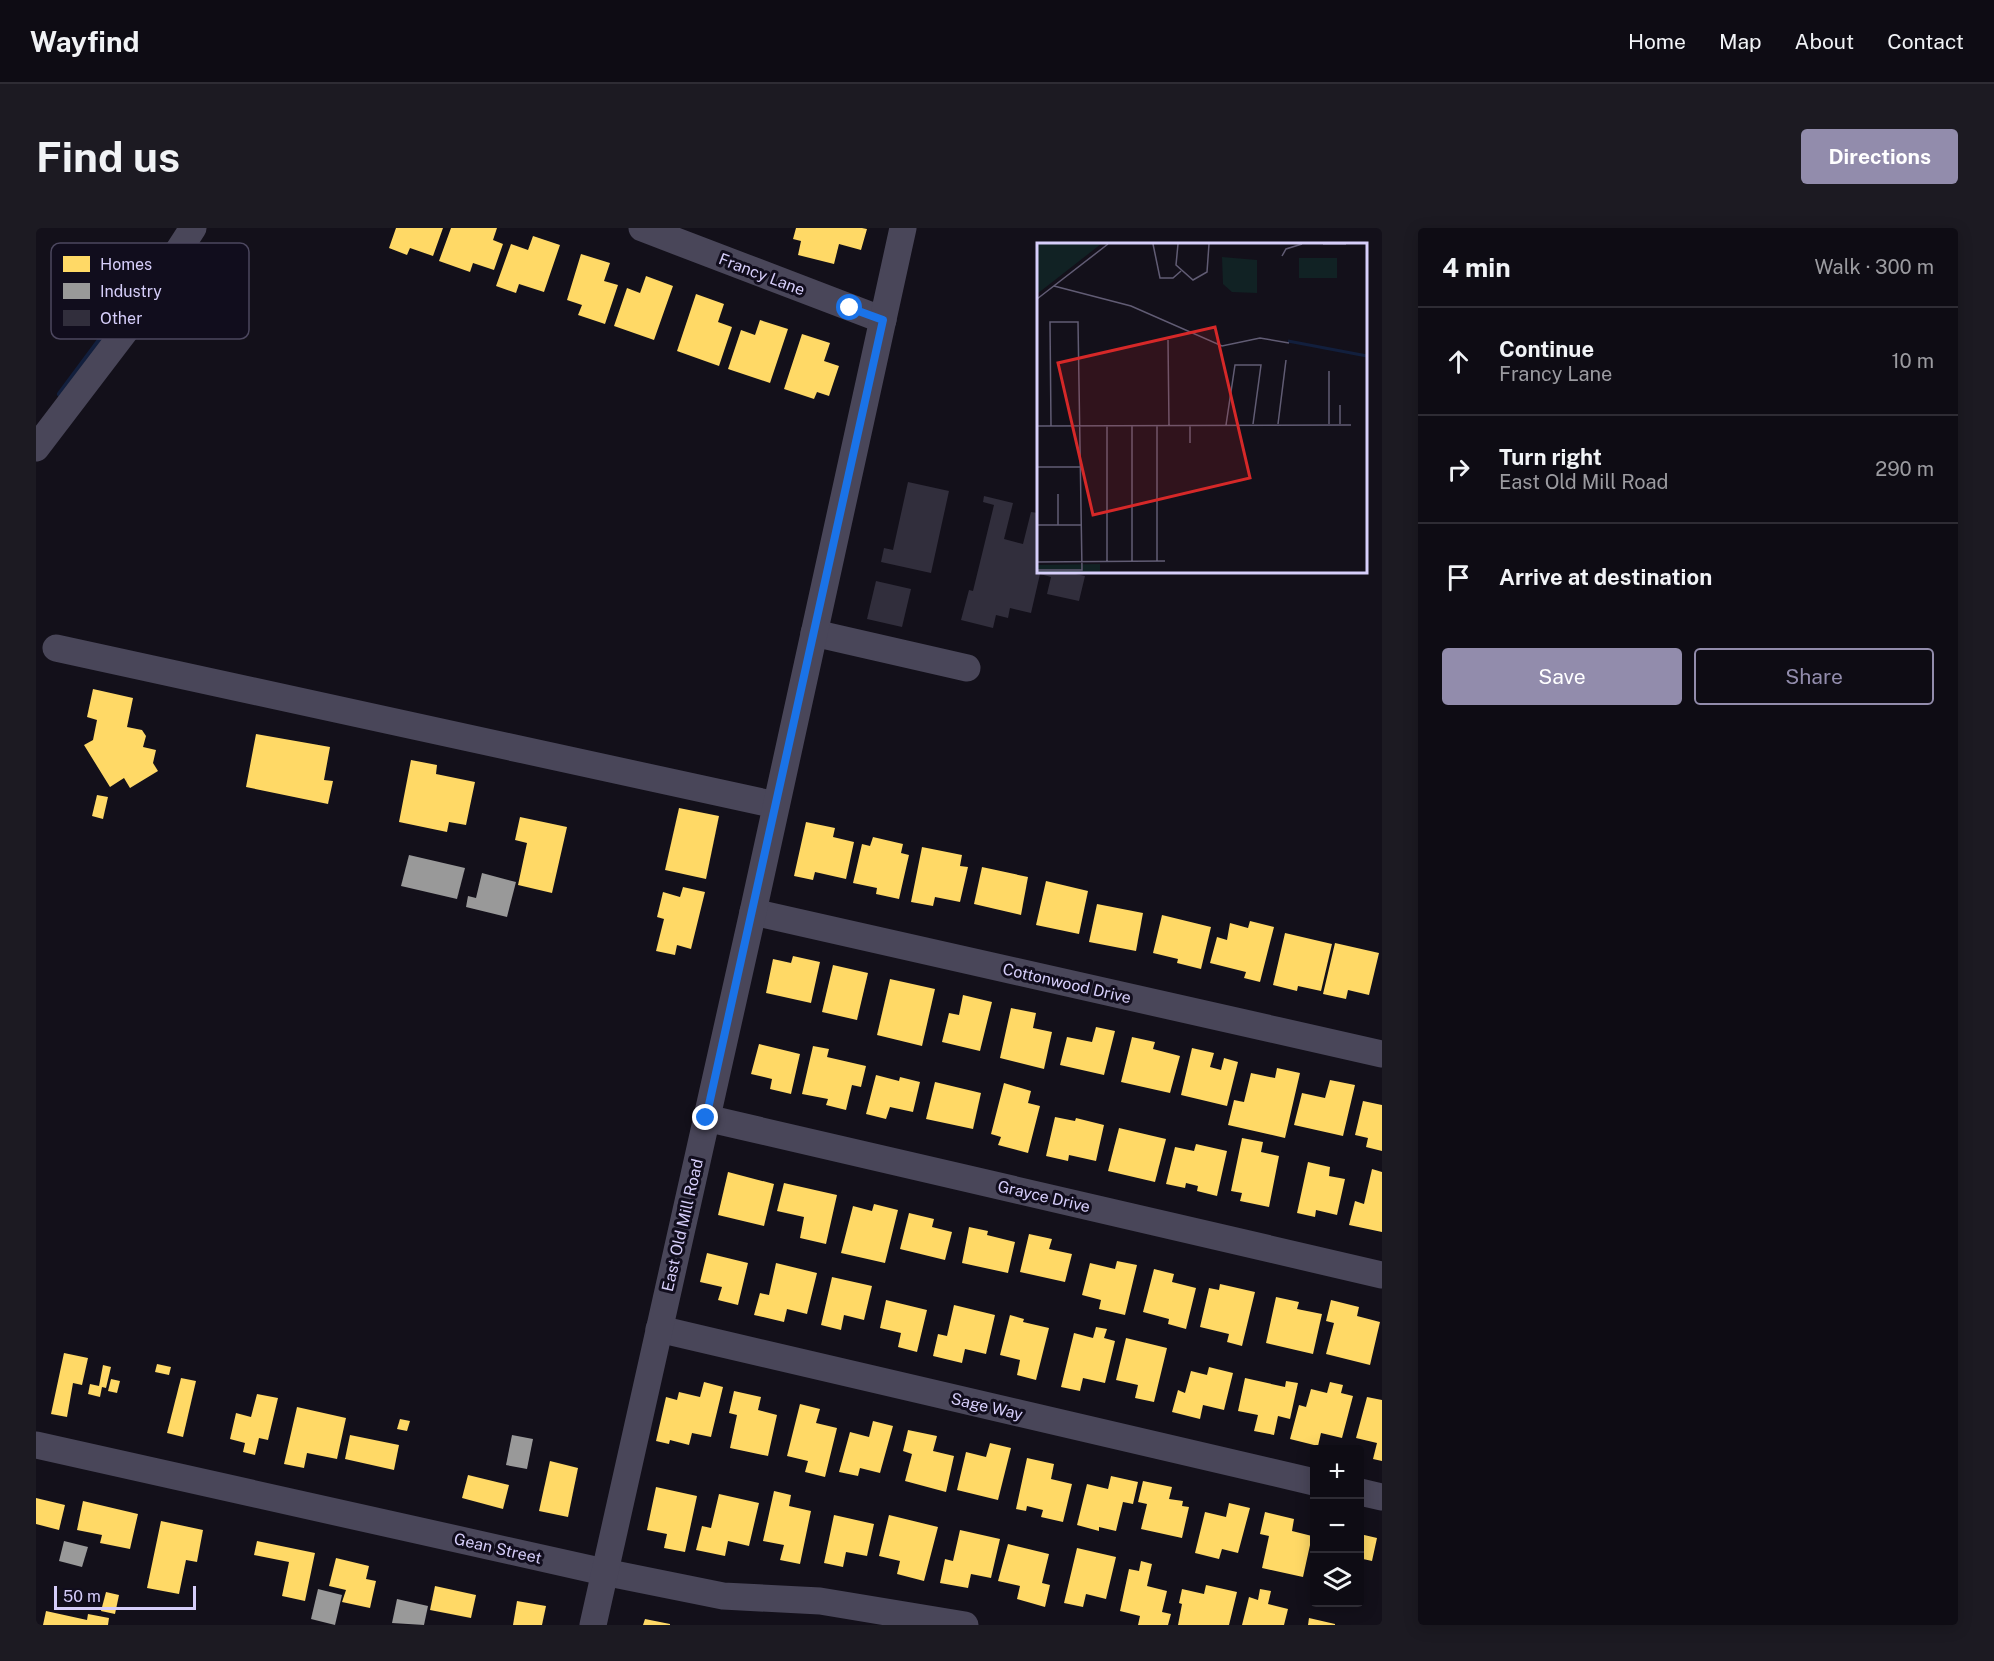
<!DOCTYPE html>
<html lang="en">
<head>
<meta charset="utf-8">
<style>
	body { margin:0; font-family:"Public Sans",sans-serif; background:#1c1a22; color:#f1f3f6 }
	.controls { position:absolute; right:18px; bottom:18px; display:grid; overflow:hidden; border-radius:6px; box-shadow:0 3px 15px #0003 }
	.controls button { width:54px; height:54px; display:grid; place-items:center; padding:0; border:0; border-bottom:2px solid #2e2c34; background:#0e0c14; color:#f1f3f6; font:30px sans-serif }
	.scale { position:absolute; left:18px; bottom:15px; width:142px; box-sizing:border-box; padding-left:6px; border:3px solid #d6cefa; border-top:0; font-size:16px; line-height:21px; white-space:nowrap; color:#d6cefa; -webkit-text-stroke:4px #110d1d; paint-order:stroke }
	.stop { position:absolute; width:18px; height:18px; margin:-14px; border:4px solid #1a73e8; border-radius:50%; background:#fff }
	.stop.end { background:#1a73e8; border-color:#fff; box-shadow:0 2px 6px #0008 }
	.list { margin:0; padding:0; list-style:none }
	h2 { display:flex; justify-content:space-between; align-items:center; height:78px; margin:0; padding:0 24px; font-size:26px }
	h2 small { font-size:20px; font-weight:400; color:#9b9ba0 }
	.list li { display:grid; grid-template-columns:39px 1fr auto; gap:18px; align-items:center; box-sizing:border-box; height:108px; padding:0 24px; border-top:2px solid #2e2c34 }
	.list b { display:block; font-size:22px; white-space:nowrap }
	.list p { margin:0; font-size:20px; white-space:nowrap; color:#9b9ba0 }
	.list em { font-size:20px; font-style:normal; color:#9b9ba0 }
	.actions { display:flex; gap:12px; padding:18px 24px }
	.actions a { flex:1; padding:14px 0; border:2px solid #928cac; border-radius:6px; text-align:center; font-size:21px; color:#928cac }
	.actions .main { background:#928cac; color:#fff }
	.icon { flex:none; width:33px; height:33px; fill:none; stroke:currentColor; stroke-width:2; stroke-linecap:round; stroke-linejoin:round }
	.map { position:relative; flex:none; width:1346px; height:1397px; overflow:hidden; border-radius:6px }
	header { display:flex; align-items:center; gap:36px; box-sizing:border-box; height:84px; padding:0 30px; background:#0e0c14; border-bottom:2px solid #2e2c34 }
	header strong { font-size:28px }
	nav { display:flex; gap:33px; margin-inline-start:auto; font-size:21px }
	.intro { display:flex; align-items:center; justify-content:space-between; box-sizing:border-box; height:144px; padding:0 36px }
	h1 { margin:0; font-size:42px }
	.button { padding:15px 27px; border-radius:6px; background:#928cac; color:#fff; font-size:21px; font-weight:700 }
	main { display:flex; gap:36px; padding:0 36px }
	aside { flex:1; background:#0e0c14; border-radius:6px; box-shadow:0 3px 15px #0003 }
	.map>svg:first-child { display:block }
</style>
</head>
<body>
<header>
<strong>Wayfind</strong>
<nav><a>Home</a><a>Map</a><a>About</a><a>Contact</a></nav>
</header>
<div class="intro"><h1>Find us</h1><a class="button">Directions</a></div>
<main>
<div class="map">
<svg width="1346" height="1397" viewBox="0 0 1346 1397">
	<rect width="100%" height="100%" fill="#13101a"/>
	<!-- homes -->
	<g fill="#ffd966">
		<path d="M360,0H407L397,28L374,20L371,27L353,20Z"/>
		<path d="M415,0H461L457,12L467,16L458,42L437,35L434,44L403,33Z"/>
		<path d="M760,0H826L831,1L825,22L803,16L798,36L762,27L765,13L757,11Z"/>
		<path d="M497,8L524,17L508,64L483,56L480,65L460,58L475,16L492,22Z"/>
		<path d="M545,26L574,35L568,53L582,57L569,96L542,87L546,77L531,72Z"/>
		<path d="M610,48L637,58L618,112L578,98L591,60L604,65Z"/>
		<path d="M660,66L688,76L682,94L696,99L683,138L641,123Z"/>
		<path d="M724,92L752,101L734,155L692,141L705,102L719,107Z"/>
		<path d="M766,106L794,115L788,133L803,138L793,168L781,164L778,171L748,161Z"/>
		<path d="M57,461L97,470L91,499L106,502L110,508L107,519L120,522L117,535L122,543L94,560L88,550L74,559L48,517L57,512L61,492L51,489Z"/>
		<path d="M220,506L294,519L288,552L297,553L292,576L210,559Z"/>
		<path d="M375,532L401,537L400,546L439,554L430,597L413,594L411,604L363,594Z"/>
		<path d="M61,567L72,569L67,591L56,588Z"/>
		<path d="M643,580L683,588L670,651L629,642Z"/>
		<path d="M484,589L531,599L516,665L482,657L491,615L479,612Z"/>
		<path d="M770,594L799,600L797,609L818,614L810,651L779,644L777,652L758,648Z"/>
		<path d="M837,609L867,616L865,625L873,627L863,671L840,666L841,660L817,655L826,616L834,618Z"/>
		<path d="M886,619L926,627L924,638L932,639L924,674L899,669L897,678L875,674Z"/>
		<path d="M946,639L992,649L985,687L938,676Z"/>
		<path d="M1010,653L1052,663L1043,706L1000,697Z"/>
		<path d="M647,659L669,664L655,721L641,717L639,727L620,723L628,691L621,689L627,664L644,669Z"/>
		<path d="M1061,676L1107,685L1100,723L1053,714Z"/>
		<path d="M1126,687L1175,699L1165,741L1141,735L1142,731L1117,725Z"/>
		<path d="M1214,693L1238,699L1224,754L1208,750L1210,744L1174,735L1181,709L1191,712L1194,695L1212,700Z"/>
		<path d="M1249,705L1296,716L1285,763L1262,758L1261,763L1237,757Z"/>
		<path d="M1299,715L1343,725L1333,767L1312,762L1310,771L1287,766Z"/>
		<path d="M757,728L784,734L775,775L730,765L737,731L755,735Z"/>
		<path d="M797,737L832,745L821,792L786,784Z"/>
		<path d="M854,751L899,761L886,818L841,807Z"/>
		<path d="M927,767L956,774L944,823L906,814L913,785L923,787Z"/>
		<path d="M975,780L1000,785L997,800L1016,804L1008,841L964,830Z"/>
		<path d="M1060,799L1079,803L1068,847L1024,837L1031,809L1056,814Z"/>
		<path d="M1096,809L1119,814L1117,821L1144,828L1134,865L1085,854Z"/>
		<path d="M723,816L764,826L755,866L734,861L736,851L715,846Z"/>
		<path d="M777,818L793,821L791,829L830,838L825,859L816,857L810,882L790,877L792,871L766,866Z"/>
		<path d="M1156,820L1178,825L1174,839L1185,842L1188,830L1202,834L1191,878L1145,867Z"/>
		<path d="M1241,840L1264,845L1249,910L1192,897L1198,872L1208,874L1215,845L1239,850Z"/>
		<path d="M840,847L863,853L864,849L884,854L877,884L854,879L850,891L830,886Z"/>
		<path d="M1294,852L1319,857L1307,908L1258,897L1266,865L1289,870Z"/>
		<path d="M899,854L945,865L937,901L890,891Z"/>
		<path d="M968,855L995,863L992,875L1004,878L992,925L962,917L965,909L955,906Z"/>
		<path d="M1327,873L1346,877V923L1330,919L1332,910L1319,907Z"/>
		<path d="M1019,889L1039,893L1040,890L1068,897L1060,933L1033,927L1032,933L1010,928Z"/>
		<path d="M1083,900L1130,911L1119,954L1072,943Z"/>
		<path d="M1206,910L1227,914L1225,924L1243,928L1233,979L1204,973L1206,965L1195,963Z"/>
		<path d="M1160,916L1191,923L1181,968L1161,963L1162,958L1150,955L1149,960L1130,956L1139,919L1158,923Z"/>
		<path d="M1272,934L1294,939L1293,948L1309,951L1301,987L1280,982L1279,989L1261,985Z"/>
		<path d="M1336,941L1346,944V1004L1313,997L1319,973L1328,976Z"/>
		<path d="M692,944L738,956L728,998L682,987Z"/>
		<path d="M748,955L801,967L790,1016L764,1010L768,989L741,983Z"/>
		<path d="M838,976L862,982L849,1035L805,1025L817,978L836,983Z"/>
		<path d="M873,985L898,991L896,999L916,1004L909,1032L864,1021Z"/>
		<path d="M933,999L952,1003L951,1007L979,1014L972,1045L926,1035Z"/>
		<path d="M993,1006L1016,1011L1013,1021L1036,1026L1029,1054L984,1044Z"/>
		<path d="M671,1025L712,1035L702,1077L682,1072L686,1059L664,1054Z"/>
		<path d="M1081,1033L1101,1037L1089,1087L1063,1081L1065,1072L1046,1067L1054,1035L1079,1041Z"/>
		<path d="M740,1035L781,1045L771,1086L751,1081L748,1094L718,1087L724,1065L733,1067Z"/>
		<path d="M1118,1041L1138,1046L1136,1054L1160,1060L1150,1101L1132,1096L1133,1091L1107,1084Z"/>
		<path d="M796,1049L836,1058L828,1092L808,1087L805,1102L785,1097Z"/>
		<path d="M1184,1056L1219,1064L1206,1118L1191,1114L1193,1106L1164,1099L1173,1060L1183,1062Z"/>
		<path d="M1240,1069L1263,1074L1261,1081L1286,1086L1277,1126L1230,1115Z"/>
		<path d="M850,1072L891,1082L881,1124L862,1119L865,1105L844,1100Z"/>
		<path d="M1295,1072L1323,1079L1321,1088L1344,1094L1334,1137L1290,1126L1298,1095L1290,1093Z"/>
		<path d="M918,1077L959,1087L950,1126L929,1121L926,1135L897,1128L902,1106L911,1108Z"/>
		<path d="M974,1087L988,1091L987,1094L1013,1100L1000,1152L981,1147L984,1132L964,1127Z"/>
		<path d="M1060,1099L1071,1101L1068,1110L1079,1113L1069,1155L1047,1150L1044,1163L1025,1159L1038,1105L1057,1110Z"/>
		<path d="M1090,1110L1131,1120L1118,1174L1099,1170L1102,1157L1080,1152Z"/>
		<path d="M28,1125L52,1130L46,1157L37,1155L31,1189L15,1186Z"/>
		<path d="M121,1136L135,1139L133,1147L119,1144Z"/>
		<path d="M67,1137L75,1139L70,1160L66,1159L64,1169L52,1166L54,1156L63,1158Z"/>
		<path d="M1173,1139L1197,1145L1188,1182L1167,1177L1164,1191L1136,1184L1142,1162L1149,1165L1155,1143L1171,1147Z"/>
		<path d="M145,1150L160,1153L147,1209L131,1205Z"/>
		<path d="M1209,1150L1249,1159L1250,1153L1262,1155L1254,1191L1242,1188L1238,1207L1218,1203L1222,1187L1202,1183Z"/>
		<path d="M75,1151L84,1153L81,1165L72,1163Z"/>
		<path d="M668,1154L687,1159L675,1209L656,1205L653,1217L634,1212L633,1216L620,1213L630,1169L641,1172L643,1164L664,1169Z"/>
		<path d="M1294,1154L1307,1157L1305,1165L1317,1168L1306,1210L1285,1205L1282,1218L1254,1211L1263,1177L1270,1179L1275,1161L1291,1165Z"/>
		<path d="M698,1163L725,1169L722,1182L741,1187L732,1228L694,1220L701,1187L693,1185Z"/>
		<path d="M221,1166L242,1170L232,1212L223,1210L219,1227L207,1224L209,1215L194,1211L200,1185L215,1189Z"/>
		<path d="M1331,1169L1346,1172V1233L1337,1231L1341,1215L1320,1210Z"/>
		<path d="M764,1176L784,1181L780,1195L801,1200L789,1249L769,1244L772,1233L751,1228Z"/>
		<path d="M261,1179L310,1190L301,1231L271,1225L268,1240L248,1236Z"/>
		<path d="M364,1191L374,1193L371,1203L361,1201Z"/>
		<path d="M837,1193L857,1198L844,1245L824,1240L822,1248L803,1244L814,1204L833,1209Z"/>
		<path d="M872,1202L901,1208L897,1223L918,1228L910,1264L869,1253L876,1226L867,1223Z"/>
		<path d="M314,1207L363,1217L358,1242L309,1231Z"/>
		<path d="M954,1215L975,1220L962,1272L921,1262L930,1224L950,1229Z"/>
		<path d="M991,1230L1018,1236L1015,1251L1036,1256L1027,1294L1005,1289L1007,1282L991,1278L990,1283L980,1281Z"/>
		<path d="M514,1233L542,1240L532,1289L503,1283Z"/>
		<path d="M432,1247L473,1257L467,1281L426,1270Z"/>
		<path d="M1075,1248L1102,1254L1097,1276L1087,1274L1080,1303L1063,1299V1303L1041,1297L1051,1256L1072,1261Z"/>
		<path d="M1107,1253L1136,1259L1133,1271L1147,1273L1146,1278L1153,1279L1146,1310L1105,1301L1111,1276L1102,1274Z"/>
		<path d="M620,1259L661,1268L649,1324L628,1320L631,1306L611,1302Z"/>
		<path d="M738,1263L755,1267L753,1278L775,1283L764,1336L744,1332L748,1317L727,1313Z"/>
		<path d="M683,1266L723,1275L713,1318L692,1313L689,1328L660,1322L666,1298L675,1300Z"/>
		<path d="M0,1270L29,1277L23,1302L0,1296Z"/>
		<path d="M47,1273L102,1286L94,1321L64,1315L66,1307L41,1302Z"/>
		<path d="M1193,1275L1214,1280L1202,1325L1186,1321L1183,1331L1159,1325L1169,1284L1190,1289Z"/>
		<path d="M1229,1284L1258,1291L1256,1303L1276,1308L1267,1349L1226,1340L1233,1308L1224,1306Z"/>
		<path d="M798,1287L838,1296L831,1328L810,1324L807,1339L788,1335Z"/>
		<path d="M853,1287L902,1299L888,1353L861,1346L864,1333L843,1328Z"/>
		<path d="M125,1293L167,1302L161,1334L150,1332L143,1366L111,1360Z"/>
		<path d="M924,1302L964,1311L955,1350L935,1346L932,1360L904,1355L909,1331L917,1333Z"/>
		<path d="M1324,1306L1341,1310L1336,1333L1327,1331L1324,1341Z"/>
		<path d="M221,1313L279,1325L269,1373L246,1368L253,1334L218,1327Z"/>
		<path d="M972,1316L1013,1326L1006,1355L1014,1357L1009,1379L981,1371L984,1358L962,1353Z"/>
		<path d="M1041,1320L1080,1329L1070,1371L1050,1366L1047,1379L1028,1375Z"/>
		<path d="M300,1330L333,1338L330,1351L340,1353L334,1380L306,1374L310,1362L293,1358Z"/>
		<path d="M1105,1333L1116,1336L1111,1358L1131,1363L1126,1384L1135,1386L1132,1397H1102L1104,1388L1084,1383L1093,1341L1103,1343Z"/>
		<path d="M1170,1357L1201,1364L1193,1397H1142L1146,1376L1143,1375L1146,1361L1168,1366Z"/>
		<path d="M399,1358L440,1367L435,1390L394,1382Z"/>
		<path d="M1224,1361L1235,1363L1232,1376L1252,1381L1248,1397H1206L1213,1369L1222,1372Z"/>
		<path d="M70,1364L83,1367L79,1386L65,1383Z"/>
		<path d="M481,1373L510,1378L506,1397H477Z"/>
		<path d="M10,1383L51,1392L52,1386L73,1390L72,1397H7Z"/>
		<path d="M1273,1390L1299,1396V1397H1272Z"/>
		<path d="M609,1391L634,1396V1397H607Z"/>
	</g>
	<!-- industry -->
	<g fill="#999">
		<path d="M373,627L429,640L421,671L365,658Z"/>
		<path d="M446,645L480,654L471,689L430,679L432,668L440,670Z"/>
		<path d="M476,1207L497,1211L491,1241L470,1237Z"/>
		<path d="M28,1313L52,1319L46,1339L23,1333Z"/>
		<path d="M282,1361L306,1367L299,1397L275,1391Z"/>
		<path d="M361,1371L392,1378L388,1397L356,1395Z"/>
	</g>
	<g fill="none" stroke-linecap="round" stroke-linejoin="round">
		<!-- stream -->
		<path stroke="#121f3d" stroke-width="6" d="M24,166L102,61"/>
	</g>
	<!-- building -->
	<g fill="#312e3c">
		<path d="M872,254L913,263L895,345L845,334L848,320L857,322Z"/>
		<path d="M948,268L977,275L968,311L987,316L995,284L1002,285V344H1030L1049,348L1043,373L1011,366L1015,349L1004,346L995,385L974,380L972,390L960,387L957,400L925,392L933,362L937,363L958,277L947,274Z"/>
		<path d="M840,353L875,361L866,399L831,391Z"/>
	</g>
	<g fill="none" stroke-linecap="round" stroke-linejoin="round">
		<!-- minor -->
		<g stroke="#494659" stroke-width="27">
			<path d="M606,0L847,92"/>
			<path d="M0,220L96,94L157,0"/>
			<path d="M778,405L931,440"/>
			<path d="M20,420L740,577"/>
			<path d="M717,684L1346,826"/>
			<path d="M670,890L1346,1047"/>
			<path d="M623,1101L1278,1254"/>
			<path d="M0,1217L568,1344L687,1368L784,1373L929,1397"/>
			<path d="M1324,1264L1346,1269"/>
			<path d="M557,1397L717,684L867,0"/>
		</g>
	</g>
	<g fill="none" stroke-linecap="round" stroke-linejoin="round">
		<!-- route -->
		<path stroke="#1a73e8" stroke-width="8" d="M670,890L847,92L814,80"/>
	</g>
	<g text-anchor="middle" stroke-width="6" stroke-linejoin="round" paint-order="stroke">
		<!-- street labels -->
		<g font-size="16" fill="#d6cefa" stroke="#110d1d">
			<text transform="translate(726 46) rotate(21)" y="6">Francy Lane</text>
			<text transform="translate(1031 755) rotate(13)" y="6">Cottonwood Drive</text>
			<text transform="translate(1008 968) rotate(13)" y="6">Grayce Drive</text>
			<text transform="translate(646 997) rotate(-77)" y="6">East Old Mill Road</text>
			<text transform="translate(951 1178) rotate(13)" y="6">Sage Way</text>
			<text transform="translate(462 1320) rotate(13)" y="6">Gean Street</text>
		</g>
	</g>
	<!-- overview -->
	<g transform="translate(1001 15)">
		<rect width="330" height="330" fill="#13101a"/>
		<path d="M0,1H64L0,51ZM185,14L220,17V50L195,49L186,41ZM262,15H300V35H262ZM63,321V329H0V322Z" fill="#112224"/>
		<path fill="none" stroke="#121f3d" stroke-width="3" d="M251,98L330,113"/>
		<path fill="none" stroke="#615c74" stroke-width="1.5" d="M116,1L123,35H136L144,28M141,1L139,22L156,37L170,29L172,1M286,1H309M245,13L249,6L265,1M17,43L94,63L185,103L223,95L252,100M0,56L71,1M131,97L132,182M303,162V181M241,181L249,117M292,181V128M120,182V318M153,182V200M189,182L198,122H224L216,181M0,183L314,182M0,224H45M21,251V282M0,282H45M70,318V183M95,318V182M0,319L128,318M0,327H45L41,79H13L14,183"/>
		<path fill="#d62828" fill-opacity="0.15" stroke="#d62828" stroke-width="3" d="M178,84L213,235L56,272L21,120Z"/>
		<rect width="330" height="330" fill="none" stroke="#d6cefa" stroke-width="3"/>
	</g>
	<!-- legend -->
	<rect x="15" y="15" width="198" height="96" rx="9" fill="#110d1d" stroke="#4c475f" stroke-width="1.5"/>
	<rect x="27" y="28" width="27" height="16" fill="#ffd966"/>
	<rect x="27" y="55" width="27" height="16" fill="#999"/>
	<rect x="27" y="82" width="27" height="16" fill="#312e3c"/>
	<g font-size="16" fill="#d6cefa">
		<text x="64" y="42">Homes</text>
		<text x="64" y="69">Industry</text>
		<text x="64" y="96">Other</text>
	</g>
</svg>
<div class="controls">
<button>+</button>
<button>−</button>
<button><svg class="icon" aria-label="layers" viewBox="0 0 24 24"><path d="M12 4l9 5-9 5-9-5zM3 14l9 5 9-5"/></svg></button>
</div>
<div class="scale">50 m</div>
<div class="stop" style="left:814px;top:80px"></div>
<div class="stop end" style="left:670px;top:890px"></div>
</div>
<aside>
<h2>4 min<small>Walk · 300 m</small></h2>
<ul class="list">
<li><svg class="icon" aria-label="ahead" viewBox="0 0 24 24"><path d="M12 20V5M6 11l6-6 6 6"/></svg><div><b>Continue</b><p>Francy Lane</p></div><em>10 m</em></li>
<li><svg class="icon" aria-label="right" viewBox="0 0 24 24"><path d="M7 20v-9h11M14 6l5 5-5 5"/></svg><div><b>Turn right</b><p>East Old Mill Road</p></div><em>290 m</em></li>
<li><svg class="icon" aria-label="arrive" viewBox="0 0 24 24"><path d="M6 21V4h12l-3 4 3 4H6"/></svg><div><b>Arrive at destination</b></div></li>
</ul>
<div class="actions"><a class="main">Save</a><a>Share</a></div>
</aside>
</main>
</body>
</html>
